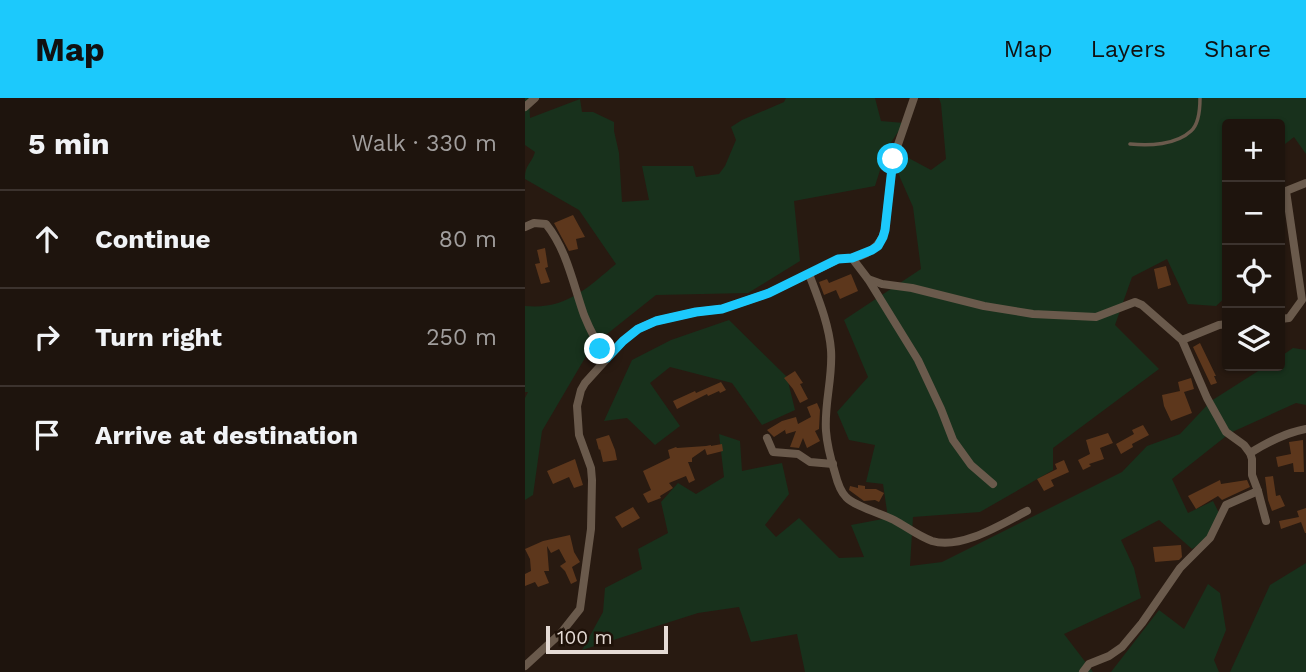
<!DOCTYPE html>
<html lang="en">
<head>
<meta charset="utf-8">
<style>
	body { margin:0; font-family:"Work Sans",sans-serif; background:#261d16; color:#f1f3f6 }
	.controls { position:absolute; right:21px; top:21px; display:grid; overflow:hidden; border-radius:7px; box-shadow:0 2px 5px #0004 }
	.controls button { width:63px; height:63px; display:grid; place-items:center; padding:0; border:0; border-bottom:2px solid #3c332e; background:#1e140d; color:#f1f3f6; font:35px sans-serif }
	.scale { position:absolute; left:21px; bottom:18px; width:122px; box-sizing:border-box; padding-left:7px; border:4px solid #e5dbd5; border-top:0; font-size:19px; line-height:24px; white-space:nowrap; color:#e5dbd5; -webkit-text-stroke:5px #1e1108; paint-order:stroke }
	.stop { position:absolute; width:21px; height:21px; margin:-16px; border:5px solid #1cc9fc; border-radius:50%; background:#fff }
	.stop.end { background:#1cc9fc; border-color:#fff; box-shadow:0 2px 7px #0008 }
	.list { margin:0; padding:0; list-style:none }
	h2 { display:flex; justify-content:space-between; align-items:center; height:91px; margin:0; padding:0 28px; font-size:30px }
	h2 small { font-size:23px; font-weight:400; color:#a19e9d }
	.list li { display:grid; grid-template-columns:46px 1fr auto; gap:21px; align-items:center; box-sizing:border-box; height:98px; padding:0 28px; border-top:2px solid #3c332e }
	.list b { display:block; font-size:26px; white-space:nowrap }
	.list em { font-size:23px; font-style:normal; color:#a19e9d }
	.icon { flex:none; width:38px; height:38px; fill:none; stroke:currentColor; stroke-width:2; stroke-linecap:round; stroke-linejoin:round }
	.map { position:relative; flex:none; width:781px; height:574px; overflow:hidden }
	header { display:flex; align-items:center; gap:42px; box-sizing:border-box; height:98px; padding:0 35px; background:#1cc9fc; color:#111 }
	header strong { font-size:33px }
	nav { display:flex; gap:38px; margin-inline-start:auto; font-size:24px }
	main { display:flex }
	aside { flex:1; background:#1e140d }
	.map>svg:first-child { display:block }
</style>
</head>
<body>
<header>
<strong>Map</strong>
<nav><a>Map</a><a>Layers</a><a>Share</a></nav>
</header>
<main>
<aside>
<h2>5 min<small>Walk · 330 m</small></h2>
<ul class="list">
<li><svg class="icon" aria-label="ahead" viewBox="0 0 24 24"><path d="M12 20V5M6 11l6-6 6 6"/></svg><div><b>Continue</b></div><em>80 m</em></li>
<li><svg class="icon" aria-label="right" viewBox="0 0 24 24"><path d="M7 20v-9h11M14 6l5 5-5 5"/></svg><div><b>Turn right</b></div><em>250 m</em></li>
<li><svg class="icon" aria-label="arrive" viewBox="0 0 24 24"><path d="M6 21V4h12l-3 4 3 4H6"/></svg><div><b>Arrive at destination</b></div></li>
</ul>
</aside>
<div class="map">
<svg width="781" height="574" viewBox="0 0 781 574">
	<rect width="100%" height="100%" fill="#281a11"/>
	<!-- green -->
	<g fill="#18311c">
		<path d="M0,0H4L5,20L55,1L57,14H68L89,24V33L94,55L97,104L124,102L117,68H168L171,79L194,76L200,68L211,42L206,29L217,22L259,4L261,0H350L356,23L379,25L363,49L406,72L421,61L416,6L414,0H781V56L769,39L755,50V26H702V198L691,208L663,206L642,161L607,179L590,227L634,271L528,350V372L455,414L388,419L385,468L417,464L597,374L622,348L655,336L686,303L741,268H755V259L768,250L781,252V307L771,305L705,335L647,381L663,415L688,403L695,417L686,439L667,451L634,422L596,442L609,470L616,500L539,536L568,574H280L272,536L226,544L214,509L173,515L57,552L78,514L80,490L117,471L113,451L143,435L136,404L153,385L171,396L199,379L194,336L215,343L217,373L257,365L264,396L240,427L251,439L274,420L314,460L339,459L326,427L363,420L358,386L341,384L350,347L324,342L312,314L343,279L319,222L396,171L388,109L362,50L350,88L269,103L275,163L223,195L131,197L67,248L17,333L8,397L0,402V300L3,294H0V208C41,212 62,190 91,166L54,112L0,81C0,66 6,67 10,54L0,47Z"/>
		<path d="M204,222L262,279L270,312L237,327L207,285L145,269L125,285L155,328L130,347L102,320L79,323L107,262L146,242Z"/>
		<path d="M781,465V574H705L745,487Z"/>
		<path d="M683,486L695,495L701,532L689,562L694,574H586L634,512L659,531Z"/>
	</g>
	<!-- building -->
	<g fill="#5d371c">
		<path d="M48,117L60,139L51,141L53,151L44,153L29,125Z"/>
		<path d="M20,150L23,169L20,170L25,184L16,186L10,166L15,165L12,152Z"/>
		<path d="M641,168L646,187L633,191L629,171Z"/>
		<path d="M326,176L333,193L315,201L311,192L299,197L294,184L302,181L304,185Z"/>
		<path d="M675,245L691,278H689L692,285L686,287L668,249Z"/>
		<path d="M270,273L278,285L275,286L283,301L275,305L268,291L259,280Z"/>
		<path d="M666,280L669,291L659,294L667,315L646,323L639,308L637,297L655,293L653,284Z"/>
		<path d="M196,284L201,292L195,295L194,293L183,298L182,296L152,311L148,303L170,293L171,295Z"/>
		<path d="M292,305L295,312L294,331L290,333L295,343L282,350L278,340L274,350L265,349L271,333L261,336L260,332L263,330L249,339L242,332L257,323L271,319L273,326L286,319L282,309Z"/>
		<path d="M618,327L624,337L607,346L608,349L596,356L591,346L609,336L607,332Z"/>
		<path d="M583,335L588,345L575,350L579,361L564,366L566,368L558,372L553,362L565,356L561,342Z"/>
		<path d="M84,337L90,352L92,362L78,364L75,351L74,352L71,341Z"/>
		<path d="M778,342L779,374H769L768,365L753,369L751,359L766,356L764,344Z"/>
		<path d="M197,346L198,353L182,357L180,351L167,360V364H163L170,382L164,385L161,378L144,385L148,390L135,398L136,400L123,405L118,396L126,392L118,373L145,360L143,352L151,349L152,350L181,348L186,347V348Z"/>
		<path d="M50,361L58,387L49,390L44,379L28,386L22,373Z"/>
		<path d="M539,362L544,374L526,382L529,388L519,393L512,381L532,371L530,366Z"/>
		<path d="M748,378L751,398L755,397L760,408L747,413L743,402L740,379Z"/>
		<path d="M695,382L696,386L722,382L725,389L697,402L693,398L671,411L663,398Z"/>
		<path d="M333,387L340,388V391H351L359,395L354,404L350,402L339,403L324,392L325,388L333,390Z"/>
		<path d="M108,409L115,420L97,430L90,419Z"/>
		<path d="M781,410V435H780L776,424L756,431L754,423L774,419L772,413Z"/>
		<path d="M45,437L49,454L55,464L47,469L52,483L46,486L40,473L35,468L41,464L34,451L26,455L22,448L24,473H19L24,485L13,489L10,484L0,488V476L6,473L5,461L0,451L18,443Z"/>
		<path d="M656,447L657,459L654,462L630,464L628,449Z"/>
	</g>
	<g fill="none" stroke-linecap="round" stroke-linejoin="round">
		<!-- service -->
		<path stroke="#6a5a4c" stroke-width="3.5" d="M605,46C624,48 651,47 666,33C674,26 675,10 675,0"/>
		<!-- minor -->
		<g stroke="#6a5a4c" stroke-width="8">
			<path d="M0,9L10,0"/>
			<path d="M0,129L9,125L21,126C42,152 48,186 59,217C65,232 73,247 82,260"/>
			<path d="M327,160L343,181L357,186L387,190L459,208L508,216L571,219L610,204L617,207L657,242L682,300L701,334L719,347L725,355L727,361V377L733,393L701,407L685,440L655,470L617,525L597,549L584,558L564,566L558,574"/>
			<path d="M284,176C293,200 304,226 306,252C308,279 299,306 301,333C302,347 306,362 310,375C312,383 315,393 321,399C329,408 357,416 369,422C382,429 393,438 407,443C436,452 477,426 502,413"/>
			<path d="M343,181L393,262L416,311L428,342L446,367L468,386"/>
			<path d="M755,221L764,220L777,202L761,93L781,85"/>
			<path d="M657,242L694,227L702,226"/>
			<path d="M242,340L248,354L273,356L285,364L308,366"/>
			<path d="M725,355C743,344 760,335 781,331"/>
			<path d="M733,393L741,423"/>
			<path d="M0,568L36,535L55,511L66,431L67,382L66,370L54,337L52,308L56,292L60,285L98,243L113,231L131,223L171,214L197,211L244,195L314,161C317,160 321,161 325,160C341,159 356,148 360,132L368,61L389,0"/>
		</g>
	</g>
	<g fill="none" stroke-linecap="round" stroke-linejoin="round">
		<!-- route -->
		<path stroke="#1cc9fc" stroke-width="9" d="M75,251L82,260L98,243L113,231L131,223L171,214L197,211L244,195L313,161L327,160L347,152L353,148L358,139L360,132L368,61"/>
	</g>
</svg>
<div class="controls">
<button>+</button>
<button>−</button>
<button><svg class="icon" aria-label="locate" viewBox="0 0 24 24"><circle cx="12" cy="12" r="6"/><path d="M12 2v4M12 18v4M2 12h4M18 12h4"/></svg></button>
<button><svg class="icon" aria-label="layers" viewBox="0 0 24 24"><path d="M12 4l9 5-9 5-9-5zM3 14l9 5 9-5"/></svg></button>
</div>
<div class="scale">100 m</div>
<div class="stop" style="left:368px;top:61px"></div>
<div class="stop end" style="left:75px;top:251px"></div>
</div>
</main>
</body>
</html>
